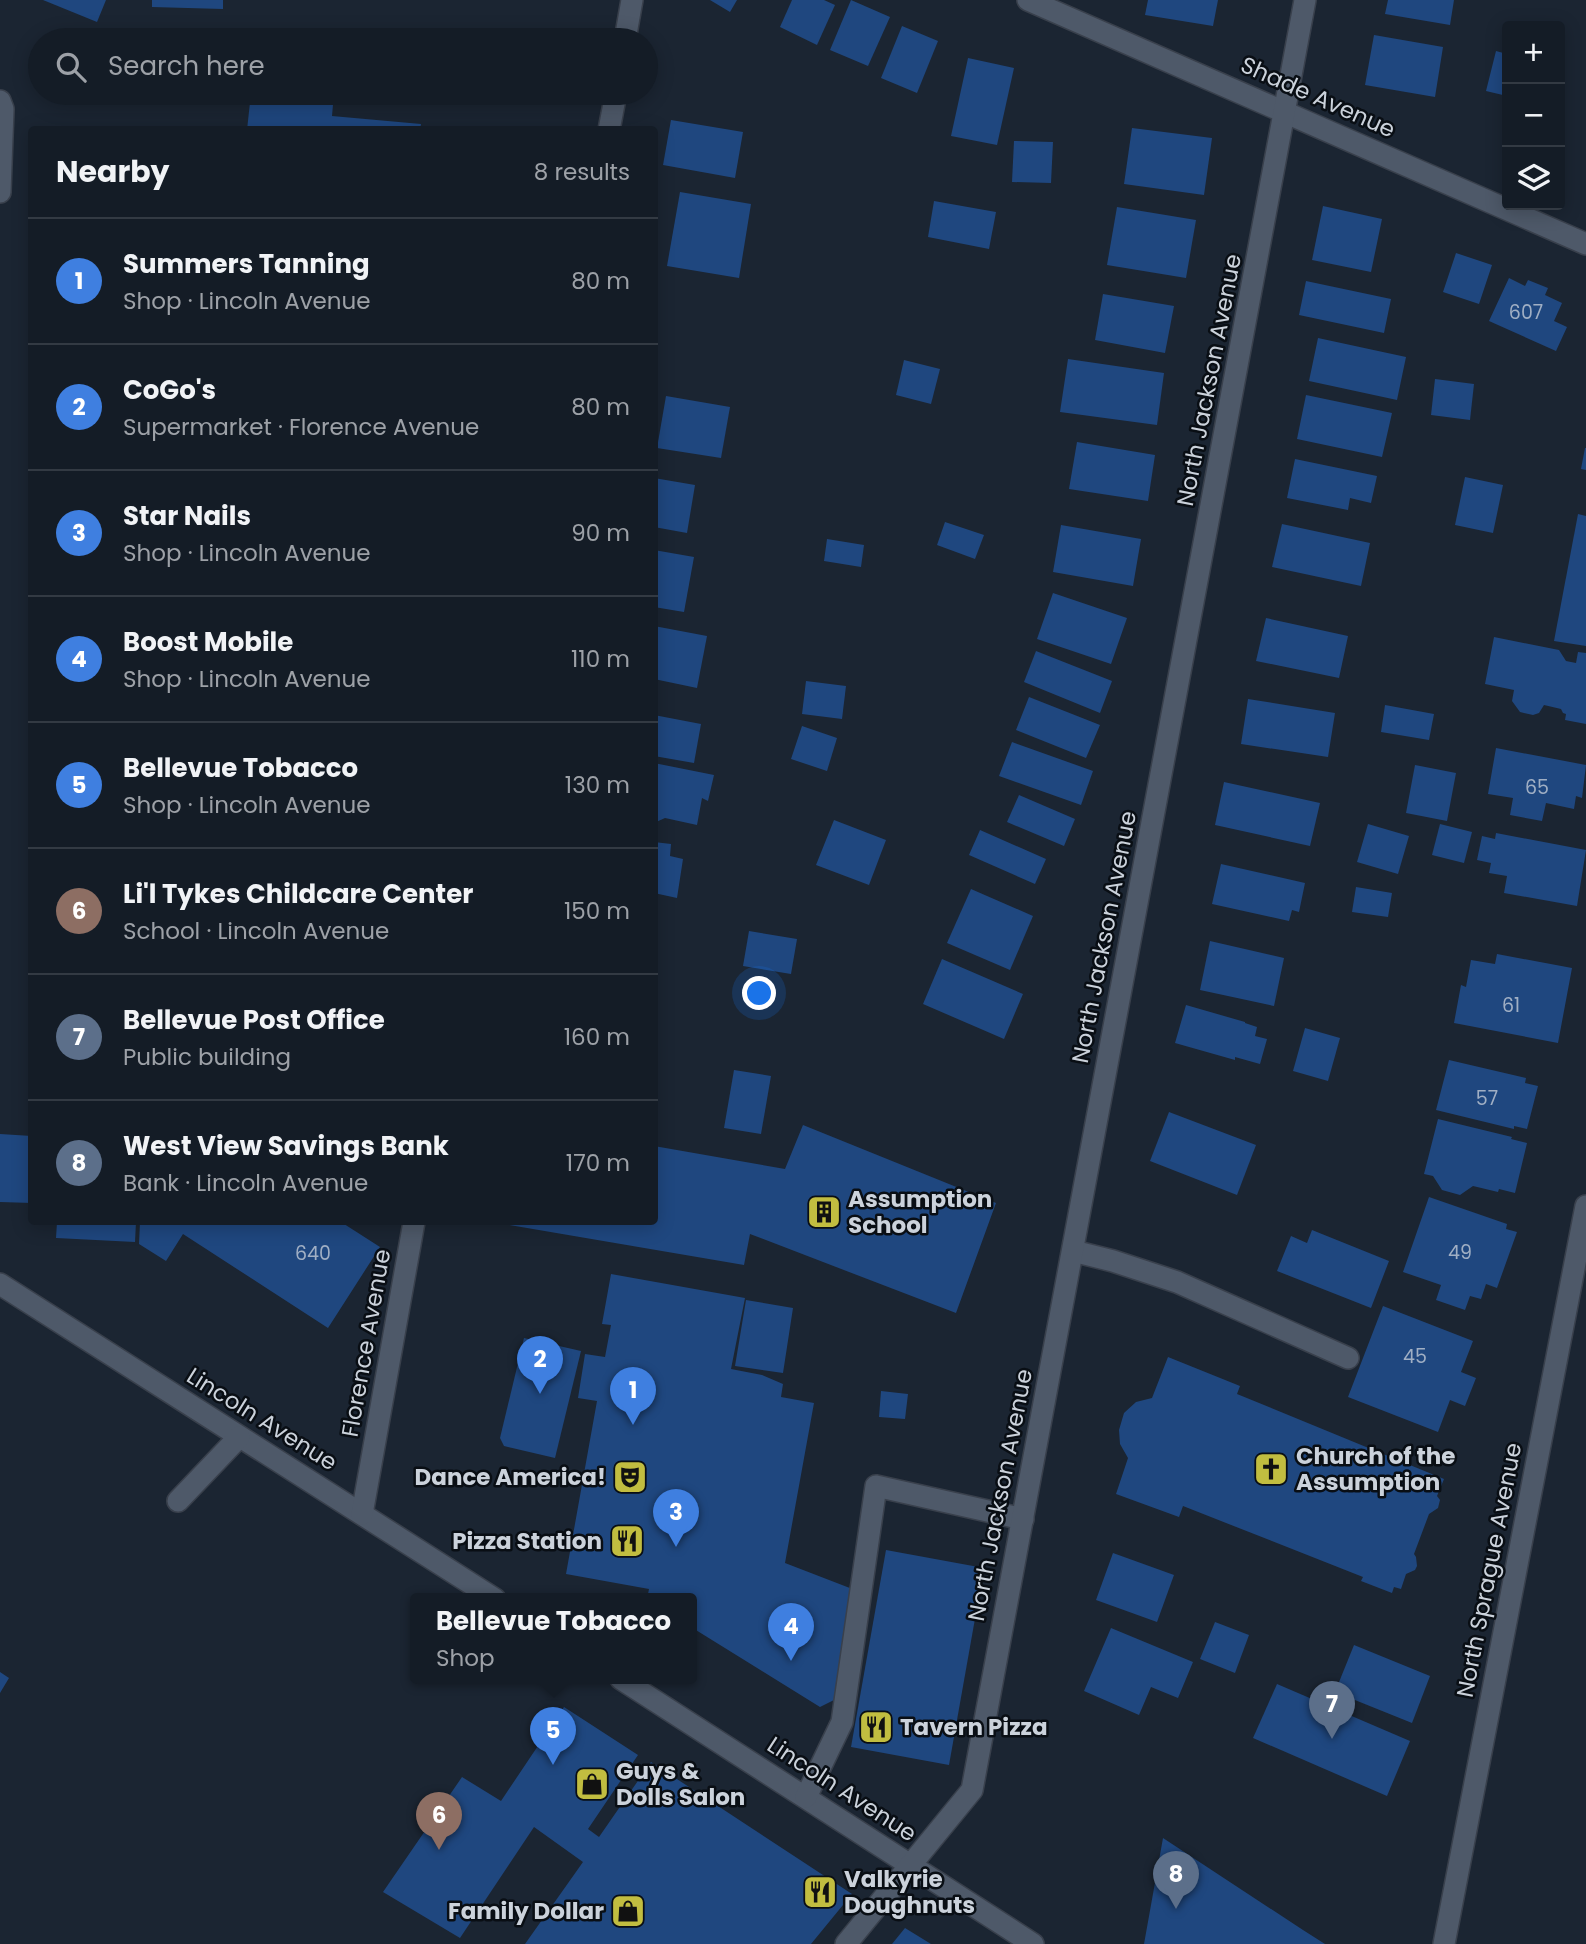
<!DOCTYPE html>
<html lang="en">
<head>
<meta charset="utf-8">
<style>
	body { margin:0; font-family:Poppins,sans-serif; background:#212932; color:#f1f3f6 }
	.controls { position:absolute; right:21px; top:21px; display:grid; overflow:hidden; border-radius:7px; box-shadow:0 4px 18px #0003 }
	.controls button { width:63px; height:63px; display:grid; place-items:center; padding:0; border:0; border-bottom:2px solid #333a43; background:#141c26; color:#f1f3f6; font:35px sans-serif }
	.you { position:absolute; left:760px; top:994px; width:24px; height:24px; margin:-18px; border:5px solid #fff; border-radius:50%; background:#1a73e8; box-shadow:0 0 0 10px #1a73e833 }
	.badge { display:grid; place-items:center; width:46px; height:46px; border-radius:50%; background:#c1bd40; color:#fff; font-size:23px; font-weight:700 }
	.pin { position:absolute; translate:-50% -58px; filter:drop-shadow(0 2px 4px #0008) }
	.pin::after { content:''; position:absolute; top:37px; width:24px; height:21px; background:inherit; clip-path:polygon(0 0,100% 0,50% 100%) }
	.popup { position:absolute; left:410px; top:1593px; width:287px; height:91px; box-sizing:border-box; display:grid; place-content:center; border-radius:7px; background:#141c26; filter:drop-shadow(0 2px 5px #0005); font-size:23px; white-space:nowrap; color:#9da1a7 }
	.popup b { font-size:26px; color:#f1f3f6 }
	.popup::after { content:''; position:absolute; left:50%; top:100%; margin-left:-14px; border:14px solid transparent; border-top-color:#141c26 }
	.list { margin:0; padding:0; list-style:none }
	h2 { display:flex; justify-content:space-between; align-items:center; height:91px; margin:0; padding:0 28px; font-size:30px }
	h2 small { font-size:23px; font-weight:400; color:#9da1a7 }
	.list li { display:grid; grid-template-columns:46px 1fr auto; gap:21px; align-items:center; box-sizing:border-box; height:126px; padding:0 28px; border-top:2px solid #333a43 }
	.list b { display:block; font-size:26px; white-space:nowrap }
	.list p { margin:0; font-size:23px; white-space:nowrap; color:#9da1a7 }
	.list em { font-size:23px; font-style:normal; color:#9da1a7 }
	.icon { flex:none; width:38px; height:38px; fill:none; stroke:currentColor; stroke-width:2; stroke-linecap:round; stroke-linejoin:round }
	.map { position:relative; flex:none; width:1586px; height:1944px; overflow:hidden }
	.search { position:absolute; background:#141c26; box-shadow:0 4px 18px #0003; left:28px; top:28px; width:630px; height:77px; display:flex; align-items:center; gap:18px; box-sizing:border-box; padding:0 24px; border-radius:38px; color:#9da1a7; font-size:26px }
	.panel { position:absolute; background:#141c26; box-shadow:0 4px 18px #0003; left:28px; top:126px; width:630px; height:1099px; border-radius:7px }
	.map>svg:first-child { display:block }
</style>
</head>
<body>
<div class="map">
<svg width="1586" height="1944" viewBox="0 0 1586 1944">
	<rect width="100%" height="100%" fill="#1b2532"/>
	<!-- building -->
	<g fill="#1f477f">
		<path d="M43,0H106L97,22Z"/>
		<path d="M152,0H223V9L152,7Z"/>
		<path d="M710,0H737L730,12Z"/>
		<path d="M792,0H824L835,5L817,45L780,27Z"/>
		<path d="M851,0L890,17L868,66L830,50Z"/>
		<path d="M1148,0H1218L1213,26L1145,15Z"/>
		<path d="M1388,0H1454L1450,25L1385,14Z"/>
		<path d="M1509,21L1527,25V26H1508Z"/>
		<path d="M902,26L938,41L917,93L881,78Z"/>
		<path d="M1374,35L1443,47L1435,97L1365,85Z"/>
		<path d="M1496,51L1507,54V96L1486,91Z"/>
		<path d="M968,58L1014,68L997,145L951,136Z"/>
		<path d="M251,93H334L332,116L421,124L420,130H247Z"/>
		<path d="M671,120L743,132L735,178L663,165Z"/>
		<path d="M1132,128L1212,138L1204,195L1124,184Z"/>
		<path d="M1014,141L1053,142L1051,183L1012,182Z"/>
		<path d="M680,192L751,204L739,278L667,266Z"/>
		<path d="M934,201L996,212L989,249L928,237Z"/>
		<path d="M1323,206L1382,219L1371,272L1312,260Z"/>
		<path d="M1117,207L1196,220L1186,278L1107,265Z"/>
		<path d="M1456,253L1492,265L1479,304L1443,292Z"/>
		<path d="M1509,278L1525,286L1528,280L1548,288L1545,295L1562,303L1554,321L1567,327L1556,351L1489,321Z"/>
		<path d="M1306,281L1391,299L1384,333L1299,315Z"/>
		<path d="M1103,294L1174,306L1165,353L1095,340Z"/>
		<path d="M1318,338L1406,357L1397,400L1309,381Z"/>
		<path d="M1068,359L1164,373L1157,425L1060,412Z"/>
		<path d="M904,360L940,369L931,404L896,395Z"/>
		<path d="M1435,379L1474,384L1470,420L1431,415Z"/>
		<path d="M1306,395L1392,413L1382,457L1297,439Z"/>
		<path d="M666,396L730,407L721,458L657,448Z"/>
		<path d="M1077,442L1155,455L1148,501L1069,489Z"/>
		<path d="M1585,448H1586V470L1581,469Z"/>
		<path d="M1295,459L1377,476L1371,503L1350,498L1348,510L1287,498Z"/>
		<path d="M1465,477L1503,485L1493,533L1455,525Z"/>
		<path d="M654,478L695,485L687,533L654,527Z"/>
		<path d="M1578,514L1586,516V646L1554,641Z"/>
		<path d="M945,522L984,535L975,559L937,545Z"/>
		<path d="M1282,524L1370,543L1361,586L1272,567Z"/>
		<path d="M1061,525L1141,539L1133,586L1053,572Z"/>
		<path d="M827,539L864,545L861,567L824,561Z"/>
		<path d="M654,550L694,557L684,612L654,607Z"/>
		<path d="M1053,593L1127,618L1111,664L1037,639Z"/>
		<path d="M1266,618L1348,636L1339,678L1256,661Z"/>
		<path d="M654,626L707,636L697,688L654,679Z"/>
		<path d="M1494,637L1559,650L1566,661L1576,663L1578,652L1586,653V724L1565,720L1566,714L1563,713L1561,709L1544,705L1539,713L1533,715L1520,712L1512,701L1514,690L1485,684Z"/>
		<path d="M1036,651L1112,681L1100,713L1024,682Z"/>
		<path d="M806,681L846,686L842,719L802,714Z"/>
		<path d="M1029,697L1100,725L1086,758L1016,730Z"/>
		<path d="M1248,699L1335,713L1328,757L1241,744Z"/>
		<path d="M1385,705L1434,714L1429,740L1381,732Z"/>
		<path d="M654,715L701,724L694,763L654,756Z"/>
		<path d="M802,726L837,738L827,771L791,759Z"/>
		<path d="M1012,742L1093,771L1081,805L999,776Z"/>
		<path d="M1496,748L1586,765L1582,798L1576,796L1574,809L1546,803L1542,821L1510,815L1513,798L1488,794Z"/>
		<path d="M654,763L714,775L708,801L702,798L697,825L665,818L654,823Z"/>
		<path d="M1415,765L1456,773L1447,821L1406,813Z"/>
		<path d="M1224,782L1320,803L1310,846L1215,825Z"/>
		<path d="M1019,795L1075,819L1064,846L1007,822Z"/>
		<path d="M834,820L886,840L869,885L816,865Z"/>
		<path d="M1368,824L1409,836L1398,874L1357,862Z"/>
		<path d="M1440,824L1472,832L1464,863L1432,855Z"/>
		<path d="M980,830L1046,859L1035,884L969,855Z"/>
		<path d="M1496,833L1586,850L1577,906L1504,893L1507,876L1489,873L1491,863L1477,860L1482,836L1495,839Z"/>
		<path d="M654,842L671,844L670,856L683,859L677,898L654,893Z"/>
		<path d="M1221,864L1305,883L1299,912L1292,910L1289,921L1212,904Z"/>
		<path d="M1356,887L1392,893L1388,917L1352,912Z"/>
		<path d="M971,889L1033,916L1010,970L947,943Z"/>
		<path d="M749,931L797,939L791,974L743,966Z"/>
		<path d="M1210,941L1284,958L1274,1006L1200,990Z"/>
		<path d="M1497,954L1572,968L1558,1043L1454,1023L1461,985L1466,987L1471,960L1495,964Z"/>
		<path d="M942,959L1023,994L1004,1039L923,1004Z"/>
		<path d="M1186,1005L1245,1022V1023L1257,1027L1255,1036L1267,1039L1260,1064L1235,1057V1060L1175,1043Z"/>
		<path d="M1305,1028L1340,1038L1328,1081L1293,1071Z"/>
		<path d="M1449,1060L1526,1078L1525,1083L1538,1086L1527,1129L1514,1126V1129L1436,1110Z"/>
		<path d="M734,1070L771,1076L761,1134L724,1128Z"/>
		<path d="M1169,1112L1256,1145L1237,1195L1150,1161Z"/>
		<path d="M1438,1119L1512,1137L1511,1139L1527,1143L1515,1193L1499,1189L1498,1192L1473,1186L1460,1195L1442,1190L1433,1176L1424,1174Z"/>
		<path d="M803,1125L996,1203L956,1313L750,1234L744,1265L497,1223V1222H654V1146L785,1169Z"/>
		<path d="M0,1134L32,1136V1203L0,1202Z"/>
		<path d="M1429,1197L1507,1224L1506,1229L1517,1232L1497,1288L1486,1284L1481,1299L1470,1296L1465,1310L1436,1300L1441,1285L1403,1272Z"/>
		<path d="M57,1222H136L135,1242L56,1238Z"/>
		<path d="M140,1222H341L380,1247L328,1328L183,1234L166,1261L139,1244Z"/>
		<path d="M1312,1230L1389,1261L1371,1308L1277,1271L1291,1236L1307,1243Z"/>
		<path d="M611,1274L745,1298L731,1369L762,1375L783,1384L781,1397L814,1403L785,1563L855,1590L836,1699L820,1707L691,1627V1599H647L649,1589L566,1574L597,1401L578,1398L585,1354L605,1357L611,1325L602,1324Z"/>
		<path d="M746,1300L793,1308L783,1373L735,1366Z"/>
		<path d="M1383,1306L1473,1341L1461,1372L1476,1378L1465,1406L1450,1400L1438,1432L1348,1397Z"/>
		<path d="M524,1338L581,1351L555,1458L504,1446L500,1438Z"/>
		<path d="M1168,1357L1240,1386L1237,1394L1444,1479L1437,1496L1440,1500L1438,1508L1429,1514L1414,1554L1416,1557L1417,1566L1415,1570L1406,1574L1401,1589L1394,1587L1392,1593L1361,1581L1363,1577L1183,1506L1179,1517L1116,1494L1128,1458L1120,1444L1119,1430L1124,1413L1136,1402L1152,1398Z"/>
		<path d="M881,1391L908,1394L905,1419L879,1417Z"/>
		<path d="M886,1550L984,1568L949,1765L851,1747Z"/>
		<path d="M1113,1553L1174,1575L1157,1622L1096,1600Z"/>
		<path d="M1215,1622L1249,1635L1235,1673L1200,1659Z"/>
		<path d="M1111,1628L1193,1662L1178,1698L1151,1687L1139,1715L1084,1691Z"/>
		<path d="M1354,1645L1430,1676L1412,1723L1335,1692Z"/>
		<path d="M0,1672L9,1678L0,1693Z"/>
		<path d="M1277,1684L1410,1741L1387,1796L1253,1738Z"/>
		<path d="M564,1707L638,1755L588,1829L599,1837L651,1762L852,1894L811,1944H525L583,1862L534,1827L460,1938L383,1892L462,1777L501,1801Z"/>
		<path d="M1163,1838L1303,1930L1325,1944H1144Z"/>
		<path d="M905,1928L931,1944H892Z"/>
	</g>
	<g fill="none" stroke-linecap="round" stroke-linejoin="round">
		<!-- minor casing -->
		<g stroke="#39404c" stroke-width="24">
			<g id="minor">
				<path d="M1028,0L1586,244"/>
				<path d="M625,40L632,0"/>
				<path d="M0,101L3,109L0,192"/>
				<path d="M609,130L616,93"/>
				<path d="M1073,1251L1113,1261L1177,1282L1348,1358"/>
				<path d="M0,1284L495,1599"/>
				<path d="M178,1501L239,1437"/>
				<path d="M362,1514L414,1222"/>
				<path d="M621,1679L1033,1944"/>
				<path d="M806,1797L842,1722L876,1486L1023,1519"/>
				<path d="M846,1944L972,1790L1305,0"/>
				<path d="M1444,1944L1586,1206"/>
			</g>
		</g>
		<!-- minor -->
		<use href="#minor" stroke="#4e5969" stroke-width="21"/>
	</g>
	<!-- icons -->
	<defs>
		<g id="building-square" transform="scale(1.75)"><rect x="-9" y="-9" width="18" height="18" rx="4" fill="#c1bd40" stroke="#090e14"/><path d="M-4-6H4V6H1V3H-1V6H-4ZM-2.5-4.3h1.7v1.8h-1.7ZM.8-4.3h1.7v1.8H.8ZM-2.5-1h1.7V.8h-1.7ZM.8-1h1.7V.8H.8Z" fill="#111"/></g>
		<g id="church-square" transform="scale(1.75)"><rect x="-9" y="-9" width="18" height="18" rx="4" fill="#c1bd40" stroke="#090e14"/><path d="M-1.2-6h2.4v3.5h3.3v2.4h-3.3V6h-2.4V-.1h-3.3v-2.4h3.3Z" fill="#111"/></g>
		<g id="theatre-square" transform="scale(1.75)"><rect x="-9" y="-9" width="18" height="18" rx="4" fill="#c1bd40" stroke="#090e14"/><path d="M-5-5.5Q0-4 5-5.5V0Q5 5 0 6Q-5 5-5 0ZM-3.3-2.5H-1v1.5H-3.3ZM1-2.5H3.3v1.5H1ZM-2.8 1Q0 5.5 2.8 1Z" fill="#111"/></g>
		<g id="restaurant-square" transform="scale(1.75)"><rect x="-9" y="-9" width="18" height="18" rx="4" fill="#c1bd40" stroke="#090e14"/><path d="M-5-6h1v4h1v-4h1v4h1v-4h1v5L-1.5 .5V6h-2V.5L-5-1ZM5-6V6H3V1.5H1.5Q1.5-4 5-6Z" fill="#111"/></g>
		<g id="shop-square" transform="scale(1.75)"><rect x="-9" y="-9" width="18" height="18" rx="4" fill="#c1bd40" stroke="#090e14"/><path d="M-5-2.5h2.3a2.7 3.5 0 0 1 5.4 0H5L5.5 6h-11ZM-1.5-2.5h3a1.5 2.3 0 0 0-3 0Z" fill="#111"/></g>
	</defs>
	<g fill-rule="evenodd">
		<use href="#building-square" x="824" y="1212"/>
		<use href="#church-square" x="1271" y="1469"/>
		<use href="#theatre-square" x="630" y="1477"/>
		<use href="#restaurant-square" x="627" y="1541"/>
		<use href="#restaurant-square" x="876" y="1727"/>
		<use href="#shop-square" x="592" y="1784"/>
		<use href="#restaurant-square" x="820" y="1892"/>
		<use href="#shop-square" x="628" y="1911"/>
	</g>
	<g text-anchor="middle" stroke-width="5" stroke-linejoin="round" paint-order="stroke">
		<!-- number labels -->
		<g font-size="19" fill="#a0afc4">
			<text x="1526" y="319">607</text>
			<text x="1537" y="794">65</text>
			<text x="1511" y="1012">61</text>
			<text x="1487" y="1105">57</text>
			<text x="1460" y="1259">49</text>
			<text x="313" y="1260">640</text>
			<text x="1415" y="1363">45</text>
		</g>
		<!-- street labels -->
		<g font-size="23" fill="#cbd2db" stroke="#090e14">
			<text transform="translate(1318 97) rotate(24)" y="8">Shade Avenue</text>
			<text transform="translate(1209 380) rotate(-79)" y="8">North Jackson Avenue</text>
			<text transform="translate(1104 937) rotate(-79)" y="8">North Jackson Avenue</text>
			<text transform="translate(366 1343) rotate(-80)" y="8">Florence Avenue</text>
			<text transform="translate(262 1419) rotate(32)" y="8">Lincoln Avenue</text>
			<text transform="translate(1000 1495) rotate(-79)" y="8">North Jackson Avenue</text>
			<text transform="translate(1489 1570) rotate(-79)" y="8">North Sprague Avenue</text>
			<text transform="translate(842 1789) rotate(33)" y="8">Lincoln Avenue</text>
		</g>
		<!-- poi labels -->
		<g font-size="23" font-weight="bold" fill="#cbd2db" stroke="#090e14" text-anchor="start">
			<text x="848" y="1207">Assumption<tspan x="848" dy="26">School</tspan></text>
			<text x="1296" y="1464">Church of the<tspan x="1296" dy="26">Assumption</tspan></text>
			<text x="606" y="1485" text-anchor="end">Dance America!</text>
			<text x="602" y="1549" text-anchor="end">Pizza Station</text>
			<text x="900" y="1735">Tavern Pizza</text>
			<text x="616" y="1779">Guys &amp;<tspan x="616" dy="26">Dolls Salon</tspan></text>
			<text x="844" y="1887">Valkyrie<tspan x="844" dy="26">Doughnuts</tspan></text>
			<text x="604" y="1919" text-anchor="end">Family Dollar</text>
		</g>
	</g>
</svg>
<div class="controls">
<button>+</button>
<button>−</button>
<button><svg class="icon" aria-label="layers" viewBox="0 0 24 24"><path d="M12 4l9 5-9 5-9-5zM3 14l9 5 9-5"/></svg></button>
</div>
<div class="you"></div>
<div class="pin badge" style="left:633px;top:1425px;background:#3f7fe0">1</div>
<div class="pin badge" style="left:540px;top:1394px;background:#3f7fe0">2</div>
<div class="pin badge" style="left:676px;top:1547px;background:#3f7fe0">3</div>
<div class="pin badge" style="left:791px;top:1661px;background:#3f7fe0">4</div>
<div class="pin badge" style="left:553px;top:1765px;background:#3f7fe0">5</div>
<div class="popup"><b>Bellevue Tobacco</b>Shop</div>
<div class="pin badge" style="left:439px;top:1850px;background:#8d6e63">6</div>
<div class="pin badge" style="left:1332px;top:1739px;background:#5c6f8a">7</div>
<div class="pin badge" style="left:1176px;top:1909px;background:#5c6f8a">8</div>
<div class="search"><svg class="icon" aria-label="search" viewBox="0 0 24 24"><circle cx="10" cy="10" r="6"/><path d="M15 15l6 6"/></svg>Search here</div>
<section class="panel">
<h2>Nearby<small>8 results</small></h2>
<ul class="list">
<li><span class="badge" style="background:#3f7fe0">1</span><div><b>Summers Tanning</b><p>Shop · Lincoln Avenue</p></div><em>80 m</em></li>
<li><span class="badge" style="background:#3f7fe0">2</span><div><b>CoGo's</b><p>Supermarket · Florence Avenue</p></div><em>80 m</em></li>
<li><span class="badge" style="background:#3f7fe0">3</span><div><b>Star Nails</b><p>Shop · Lincoln Avenue</p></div><em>90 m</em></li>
<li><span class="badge" style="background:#3f7fe0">4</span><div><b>Boost Mobile</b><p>Shop · Lincoln Avenue</p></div><em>110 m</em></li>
<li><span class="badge" style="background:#3f7fe0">5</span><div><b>Bellevue Tobacco</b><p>Shop · Lincoln Avenue</p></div><em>130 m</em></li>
<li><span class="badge" style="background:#8d6e63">6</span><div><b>Li'l Tykes Childcare Center</b><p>School · Lincoln Avenue</p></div><em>150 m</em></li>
<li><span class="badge" style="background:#5c6f8a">7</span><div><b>Bellevue Post Office</b><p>Public building</p></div><em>160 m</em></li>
<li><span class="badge" style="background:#5c6f8a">8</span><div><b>West View Savings Bank</b><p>Bank · Lincoln Avenue</p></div><em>170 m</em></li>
</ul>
</section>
</div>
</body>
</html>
